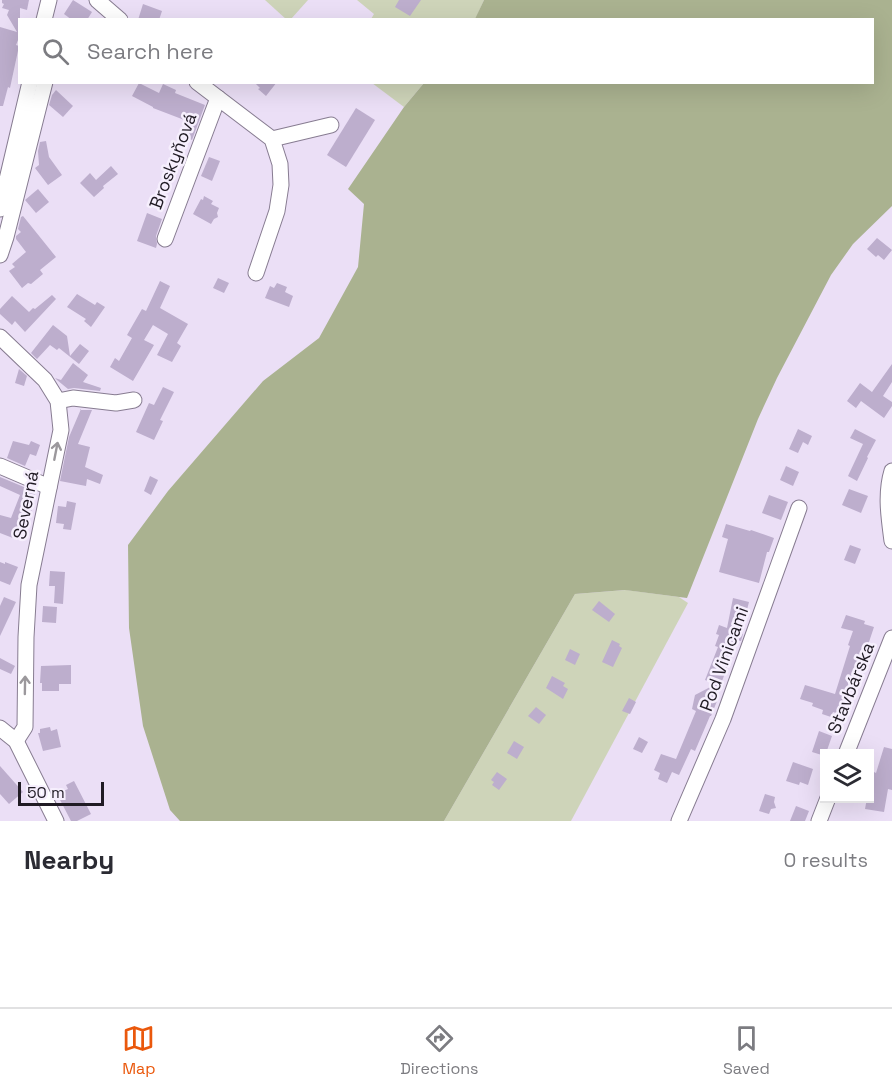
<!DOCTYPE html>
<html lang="en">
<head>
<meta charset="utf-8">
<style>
	body { margin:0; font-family:"Space Grotesk",sans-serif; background:#f2f2f3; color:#2b2b33 }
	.controls { position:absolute; right:18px; bottom:18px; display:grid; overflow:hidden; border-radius:0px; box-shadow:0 6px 24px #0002 }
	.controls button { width:54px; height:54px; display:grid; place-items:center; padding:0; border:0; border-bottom:2px solid #e1e1e2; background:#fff; color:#2b2b33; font:30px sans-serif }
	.scale { position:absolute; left:18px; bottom:15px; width:86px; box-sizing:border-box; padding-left:6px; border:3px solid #201b24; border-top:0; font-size:16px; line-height:21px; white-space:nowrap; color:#201b24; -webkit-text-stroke:4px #f6effd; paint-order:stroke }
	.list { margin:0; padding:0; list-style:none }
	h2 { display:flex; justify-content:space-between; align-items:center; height:78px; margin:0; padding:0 24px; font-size:26px }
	h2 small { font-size:20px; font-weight:400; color:#7c7c81 }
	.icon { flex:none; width:33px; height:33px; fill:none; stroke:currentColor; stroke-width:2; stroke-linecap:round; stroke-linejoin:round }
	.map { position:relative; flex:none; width:892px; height:821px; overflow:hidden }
	.search { position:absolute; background:#fff; box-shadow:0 6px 24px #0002; left:18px; right:18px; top:18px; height:66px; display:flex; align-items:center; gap:15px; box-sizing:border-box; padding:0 21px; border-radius:0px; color:#7c7c81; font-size:22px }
	.sheet { height:186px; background:#fff }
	nav { display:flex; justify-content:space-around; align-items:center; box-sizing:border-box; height:84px; border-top:2px solid #e1e1e2; background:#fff; font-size:16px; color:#7c7c81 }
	nav a { display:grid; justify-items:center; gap:3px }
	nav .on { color:#ea580c }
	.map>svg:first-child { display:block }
</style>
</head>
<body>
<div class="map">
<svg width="892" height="821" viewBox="0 0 892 821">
	<rect width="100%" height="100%" fill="#ebdff6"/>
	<!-- green -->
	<g fill="#ced4b9">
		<path d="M265,0H308L291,19L287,20Z"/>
		<path d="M357,0H484L475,20L371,19L374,14Z"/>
		<path d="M372,83H424L404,107Z"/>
		<path d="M626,590L679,597L688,603L571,821H444L575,594Z"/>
	</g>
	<!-- forest -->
	<path fill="#aab290" d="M484,0H892V206L853,244L831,275L777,378L758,419L687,598L625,590L575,594L444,821H180L170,810L143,726L129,628L128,545L168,491L263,381L319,338L358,267L364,204L348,189L404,107L424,83L872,82V20L475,19Z"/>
	<!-- building -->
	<g fill="#bdaecd">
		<path d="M2,0H29L27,10L20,8V35L16,45L19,46L10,88L8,87L3,106H0V27L17,32L7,15L9,10L2,8L4,4L2,3Z"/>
		<path d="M73,0L92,12L87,20H72L64,14Z"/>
		<path d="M399,0H421L410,16L395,7Z"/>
		<path d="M143,4L162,11L159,20H138Z"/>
		<path d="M254,82H277L266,96L258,89L260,88Z"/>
		<path d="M139,83L159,93L163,84L176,90L175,93L205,105L192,140L181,135L187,121L153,108V107L132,96Z"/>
		<path d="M56,90L73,106L63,117L49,105L52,95Z"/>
		<path d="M356,108L375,120L346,167L327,155Z"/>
		<path d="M46,141L49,157L62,175L48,185L35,168L39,165L38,151L40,142Z"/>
		<path d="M209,157L220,161L212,181L201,176Z"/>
		<path d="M111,166L118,174L103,186L104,188L94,197L80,183L90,173L96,180Z"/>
		<path d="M38,189L49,202L36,213L25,200Z"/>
		<path d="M204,196L213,201L211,204L219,208L217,213L218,217L214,219L211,224L193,214L201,199L203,200Z"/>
		<path d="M147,213L162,219L156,236L157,244L156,248L137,241Z"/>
		<path d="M23,216L56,257L40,270L43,274L31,284L28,283L22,288L9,271L15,267L12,264L26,252L16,239V236L21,232L18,229L21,217Z"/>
		<path d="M877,238L892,250L884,260L878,255L876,257L867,249Z"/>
		<path d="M218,278L229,283L224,293L213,288Z"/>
		<path d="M160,281L170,286L160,308L188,324L177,343L181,346L172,362L157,355L168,334L153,325L144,340L154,345L133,381L110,367L115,358L119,361L132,338L127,335L142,309L146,311Z"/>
		<path d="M277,283L287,287L285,292L293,296L289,307L265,298L270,286L274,288Z"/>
		<path d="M77,294L95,305L97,302L105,307L91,327L84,321L86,319L67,307Z"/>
		<path d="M52,295L56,299L25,332L15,321L12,325L0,314V309L12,296L29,312L33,308L35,309Z"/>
		<path d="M53,325L67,336L70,356L80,344L89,351L79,364L59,348L57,350L50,345L37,359L31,353Z"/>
		<path d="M73,363L88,375L83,382L101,388L100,391L74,388L68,389L57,380L55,378L61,380Z"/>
		<path d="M892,364V382L883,396L892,402V406L884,418L861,401L856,408L847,401L860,383L872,392Z"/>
		<path d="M19,369L27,376L24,386L15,383Z"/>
		<path d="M163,387L174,392L160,420L163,421L154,440L136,432L149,403L154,405Z"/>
		<path d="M80,409L92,410L78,444L90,447L85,467L103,475L100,484L87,479L86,486L60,481L69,437L81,409Z"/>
		<path d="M798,429L812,436L808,445L803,442L798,453L789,449Z"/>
		<path d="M855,429L876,440L867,457L868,458L857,481L848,476L863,444L850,438Z"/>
		<path d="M13,441L29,445L31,441L40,445L36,456L30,454L25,466L7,458Z"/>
		<path d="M786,466L799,472L793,486L780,480Z"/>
		<path d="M150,476L158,480L151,495L144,491Z"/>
		<path d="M0,477L36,492L32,502L35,503L18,540L0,533V515L11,518L20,495L0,486Z"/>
		<path d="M849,489L868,496L861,513L842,505Z"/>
		<path d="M769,495L788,502L781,520L762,513Z"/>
		<path d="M67,501L76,503L71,530L63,529L64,524L56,523L58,506L66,507Z"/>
		<path d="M726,524L750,531L751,530L774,538L769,552H767L759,583L719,572L728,539L722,537Z"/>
		<path d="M850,545L861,549L855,564L844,560Z"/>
		<path d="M0,562L5,564V562L18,567L10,585L0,581Z"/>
		<path d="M50,571L65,572L63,604L54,603L55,586H49Z"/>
		<path d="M4,597L16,602L0,636V606Z"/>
		<path d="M733,598L749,602L741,633L743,634L741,641L734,640L726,664L728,665L715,700L717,701L711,716H710L695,751L691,749L679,775L672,772L667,783L658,779L660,773L654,770L661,754L676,759L696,711L692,709L695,695L716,684L705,680L718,647L715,646L719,635L716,634L719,625L727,628Z"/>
		<path d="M599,601L615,614L609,622L592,610Z"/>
		<path d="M43,606L57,607L56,623L42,622Z"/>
		<path d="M846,615L865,621L864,624L874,627L866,651L864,650L858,668L860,669L857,677H855L853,683L849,682L839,714L833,712L831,717L822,714L823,710L812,706L813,703L800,699L805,685L835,694L850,646L848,645L853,631L841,628Z"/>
		<path d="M612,640L620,644L619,646L622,648L613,667L602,662Z"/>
		<path d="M570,649L580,654L575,665L565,660Z"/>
		<path d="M0,658L15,666L11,674L0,669Z"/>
		<path d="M71,665V684H59V691H42V683H40L41,666Z"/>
		<path d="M552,676L565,683L563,686L568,689L563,699L546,688Z"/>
		<path d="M629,698L636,702L630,714L622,711Z"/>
		<path d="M536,707L546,715L539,724L528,716Z"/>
		<path d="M50,727L51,731L57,729L61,747L43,751L38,733H40V729Z"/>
		<path d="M819,731L832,736L825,756L812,752Z"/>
		<path d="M639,737L648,742L642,753L633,749Z"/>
		<path d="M514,741L524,747L517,759L507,753Z"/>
		<path d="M884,747L892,749V790L888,789L884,812L865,809L867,798H870V791L874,772L876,773Z"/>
		<path d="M793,762L813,769L808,785L800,782L799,785L786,781Z"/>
		<path d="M0,766L23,792L9,804L0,794Z"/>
		<path d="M497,772L507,779L499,790L492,785L494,782L491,780Z"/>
		<path d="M74,781L91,814L77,821H71L57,794L68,789L66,785Z"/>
		<path d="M765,794L775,797L774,802L776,808L771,809L769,814L759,811Z"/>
		<path d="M796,806L809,811L805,821H790Z"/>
	</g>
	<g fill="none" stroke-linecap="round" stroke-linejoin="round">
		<!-- minor casing -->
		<g stroke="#877c91" stroke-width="17">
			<g id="minor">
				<path d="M97,0L120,20"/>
				<path d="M44,20L49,0"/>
				<path d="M197,82L272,139L280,164L281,185L277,211L256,273"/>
				<path d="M272,139L331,125"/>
				<path d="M0,209L30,82"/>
				<path d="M165,239L218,98"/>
				<path d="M0,255L6,237L45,82"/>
				<path d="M0,337L45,380L58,401L61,430L29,585L26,637L25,727L16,741"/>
				<path d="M58,401L73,398L116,403L134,400"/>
				<path d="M0,466L49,487"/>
				<path d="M892,471C885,494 889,518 892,541"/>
				<path d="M0,728L16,741L56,821"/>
				<path d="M846,754L892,638"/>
				<path d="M679,821L723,719L799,508"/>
				<path d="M819,821L828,798"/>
			</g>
		</g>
		<!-- minor -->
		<use href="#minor" stroke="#fff" stroke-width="15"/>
	</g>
	<!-- one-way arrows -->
	<defs><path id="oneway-shaft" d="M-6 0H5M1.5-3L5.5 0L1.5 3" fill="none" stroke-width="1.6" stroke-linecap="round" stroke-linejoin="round" transform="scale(1.5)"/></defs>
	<g stroke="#9b989c">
		<use href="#oneway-shaft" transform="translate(56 451) rotate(-79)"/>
		<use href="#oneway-shaft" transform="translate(25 685) rotate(-89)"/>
	</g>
	<g text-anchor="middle" stroke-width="5" stroke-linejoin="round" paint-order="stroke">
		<!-- street labels -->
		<g font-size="18" fill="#201b24" stroke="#f6effd">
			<text transform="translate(173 161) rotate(-69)" y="6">Broskyňová</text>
			<text transform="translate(26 505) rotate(-79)" y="6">Severná</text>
			<text transform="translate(724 659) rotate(-70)" y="6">Pod Vinicami</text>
			<text transform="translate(851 688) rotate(-68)" y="6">Stavbárska</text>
		</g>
	</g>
</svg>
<div class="controls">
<button><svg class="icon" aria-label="layers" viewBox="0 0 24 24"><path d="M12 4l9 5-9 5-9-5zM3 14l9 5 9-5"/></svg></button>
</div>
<div class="scale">50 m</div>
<div class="search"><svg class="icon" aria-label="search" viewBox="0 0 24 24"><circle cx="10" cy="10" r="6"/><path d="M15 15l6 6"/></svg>Search here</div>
</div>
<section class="sheet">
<h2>Nearby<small>0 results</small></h2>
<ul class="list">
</ul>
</section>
<nav>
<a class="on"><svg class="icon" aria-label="map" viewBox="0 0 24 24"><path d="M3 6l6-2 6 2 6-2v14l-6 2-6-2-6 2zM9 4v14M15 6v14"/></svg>Map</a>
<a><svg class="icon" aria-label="directions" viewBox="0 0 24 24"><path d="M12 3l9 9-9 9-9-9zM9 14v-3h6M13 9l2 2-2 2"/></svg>Directions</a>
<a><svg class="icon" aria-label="saved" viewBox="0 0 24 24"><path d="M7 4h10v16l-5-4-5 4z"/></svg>Saved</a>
</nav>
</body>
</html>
